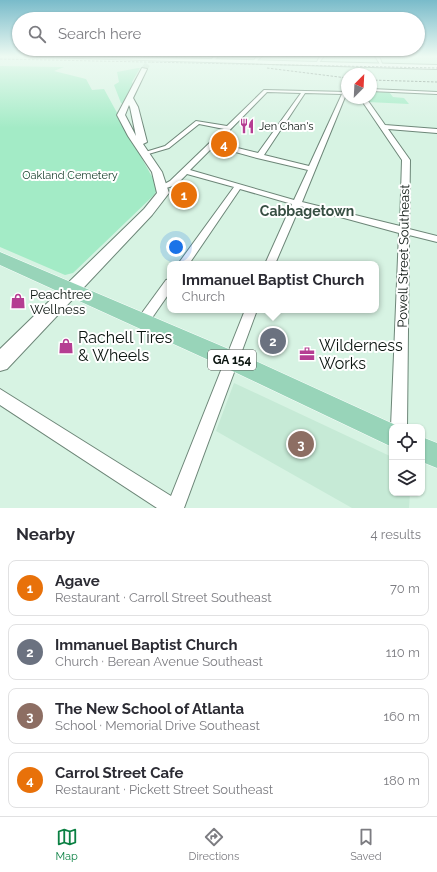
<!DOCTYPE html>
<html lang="en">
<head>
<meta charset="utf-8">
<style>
	body { margin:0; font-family:Raleway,sans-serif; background:#f2f2f3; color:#2b2b33 }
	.controls { position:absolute; right:12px; bottom:12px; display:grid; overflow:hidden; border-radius:8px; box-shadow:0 1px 3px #0004 }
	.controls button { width:36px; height:36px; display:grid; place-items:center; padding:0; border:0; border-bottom:1px solid #e1e1e2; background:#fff; color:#2b2b33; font:20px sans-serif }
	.compass { position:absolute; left:341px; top:68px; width:36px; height:36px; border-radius:50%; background:#fff; box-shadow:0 1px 3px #0004; rotate:24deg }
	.you { position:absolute; left:176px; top:247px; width:14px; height:14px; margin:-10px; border:3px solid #fff; border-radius:50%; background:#1a73e8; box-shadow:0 0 0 6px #1a73e833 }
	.badge { display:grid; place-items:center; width:26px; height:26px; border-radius:50%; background:#0b8043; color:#fff; font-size:13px; font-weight:700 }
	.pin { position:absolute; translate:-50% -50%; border:2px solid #fff; box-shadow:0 1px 4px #0006 }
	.popup { position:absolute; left:167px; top:261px; width:212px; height:52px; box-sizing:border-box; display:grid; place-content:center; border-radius:8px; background:#fff; filter:drop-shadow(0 1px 3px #0005); font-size:13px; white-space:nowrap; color:#7c7c81 }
	.popup b { font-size:15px; color:#2b2b33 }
	.popup::after { content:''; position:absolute; left:50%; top:100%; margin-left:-8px; border:8px solid transparent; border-top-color:#fff }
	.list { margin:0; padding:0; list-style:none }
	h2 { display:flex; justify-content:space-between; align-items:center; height:52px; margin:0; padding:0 16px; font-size:17px }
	h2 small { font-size:13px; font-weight:400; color:#7c7c81 }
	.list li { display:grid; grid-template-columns:26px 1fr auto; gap:12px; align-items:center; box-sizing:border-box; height:56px; margin:0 8px 8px; padding:0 8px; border:1px solid #e1e1e2; border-radius:8px }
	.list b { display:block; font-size:15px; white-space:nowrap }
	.list p { margin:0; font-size:13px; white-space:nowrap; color:#7c7c81 }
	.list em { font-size:13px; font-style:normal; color:#7c7c81 }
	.icon { flex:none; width:22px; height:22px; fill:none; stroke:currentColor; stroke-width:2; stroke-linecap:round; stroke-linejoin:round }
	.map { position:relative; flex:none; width:437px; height:508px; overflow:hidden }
	.search { position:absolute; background:#fff; box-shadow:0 1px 3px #0004; left:12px; right:12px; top:12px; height:44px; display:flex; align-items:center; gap:10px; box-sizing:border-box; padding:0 14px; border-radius:22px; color:#7c7c81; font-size:15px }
	.sheet { height:308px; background:#fff }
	nav { display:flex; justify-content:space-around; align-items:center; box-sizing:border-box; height:56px; border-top:1px solid #e1e1e2; background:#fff; font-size:11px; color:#7c7c81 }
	nav a { display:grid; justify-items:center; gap:2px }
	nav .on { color:#0b8043 }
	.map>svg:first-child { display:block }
</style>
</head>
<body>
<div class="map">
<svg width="437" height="508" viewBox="0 0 437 508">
	<rect width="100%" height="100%" fill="#d7f3e3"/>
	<!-- built -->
	<path fill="#c6ead6" d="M234,383L392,457V493H410L409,508H352L216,431Z"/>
	<!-- green -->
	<g fill="#a3ebc6">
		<path d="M0,66L64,67L54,71L86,79L92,90L104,89L157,186V190L154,195L73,273L65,275L0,247Z"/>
		<path d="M138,68H140L132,82L133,84L123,104L121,103L114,85L119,82L117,72Z"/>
		<path d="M371,91L389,92L393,97L404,98L409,104L368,102L366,98H371Z"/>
	</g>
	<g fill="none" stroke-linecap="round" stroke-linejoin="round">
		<!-- secondary-tunnel -->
		<path stroke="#b8d2c3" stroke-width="6" stroke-dasharray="6 3" stroke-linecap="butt" d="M144,69L152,58"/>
		<!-- minor casing -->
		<g stroke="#6d8678" stroke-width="2">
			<g id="minor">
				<path d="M214,56H219L212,62H210Z"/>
				<path d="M257,56H262L254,63H252Z"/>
				<path d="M320,56H324L318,64H316Z"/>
				<path d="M375,56H379L383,66H381Z"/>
				<path d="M371,89L437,92V94L371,91Z"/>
				<path d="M264,90L347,92L302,202L400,226L402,160L360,98H366L385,125L437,129V133L388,129L410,160L409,229L437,236V242L409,235L407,427H392V429L391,427L399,233L300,206L275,264H265L292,204L240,189L189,264H178L234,187L187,174L176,185L163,189L159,187L170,181L224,129L199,124L169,148L145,155L142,153L165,146L196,121L227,126ZM267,92L301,93L258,153L217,143ZM305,93L342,94L309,166L264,155ZM214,146L257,158L308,170L294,200L190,170Z"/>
				<path d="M170,279V292L147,325L143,326L139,325L137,321L139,317L166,280Z"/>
				<path d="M245,310H257L184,508H157L0,405V389L171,496Z"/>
			</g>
		</g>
		<!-- secondary casing -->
		<g stroke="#6d8678" stroke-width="2">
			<g id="secondary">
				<path d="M14,56H92L437,65V69Z"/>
				<path d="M142,68L147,69L133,98L138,107L147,142L143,144L162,172L169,193L152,215L7,369L0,371V349L144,209L157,193L152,172L128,136L117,115ZM129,105L130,107L136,136L125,115Z"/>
			</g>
		</g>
		<!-- primary casing -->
		<g stroke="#fff" stroke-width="1">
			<g id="primary">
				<path d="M0,252L238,353L400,427H392V447L224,367L0,265Z"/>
				<path d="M422,437L437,443V468L422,462Z"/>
			</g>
		</g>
		<!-- minor -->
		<use href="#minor" fill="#fff" fill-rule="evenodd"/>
		<!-- secondary -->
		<use href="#secondary" fill="#fff" fill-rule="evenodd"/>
		<!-- primary -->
		<use href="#primary" fill="#98d4b9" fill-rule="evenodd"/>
		<!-- rail -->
		<g stroke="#6a7d73" stroke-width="1" stroke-dasharray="2.5 1.5" stroke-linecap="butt">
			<path d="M0,59L437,68"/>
			<path d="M267,68L347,78"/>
			<path d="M371,80L437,82"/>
		</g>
	</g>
	<!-- sky -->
	<linearGradient id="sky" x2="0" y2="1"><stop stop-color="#79bbca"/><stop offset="0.44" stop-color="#edfaf2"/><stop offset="1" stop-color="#edfaf2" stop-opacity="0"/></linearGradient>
	<rect width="437" height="128" fill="url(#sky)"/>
	<!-- icons -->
	<defs>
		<g id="restaurant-bare" transform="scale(1.2)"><path d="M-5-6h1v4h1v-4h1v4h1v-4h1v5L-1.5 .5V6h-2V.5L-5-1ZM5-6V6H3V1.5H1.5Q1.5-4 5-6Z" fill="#b53d92" stroke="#fff" stroke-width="2.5" paint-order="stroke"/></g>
		<g id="shop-bare" transform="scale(1.2)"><path d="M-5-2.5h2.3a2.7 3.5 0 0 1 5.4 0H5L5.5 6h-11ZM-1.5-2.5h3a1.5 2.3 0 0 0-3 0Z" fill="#b53d92" stroke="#fff" stroke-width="2.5" paint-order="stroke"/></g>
		<g id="office-bare" transform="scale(1.2)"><path d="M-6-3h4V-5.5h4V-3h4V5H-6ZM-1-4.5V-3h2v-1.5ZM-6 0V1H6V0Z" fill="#b53d92" stroke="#fff" stroke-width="2.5" paint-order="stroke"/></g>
	</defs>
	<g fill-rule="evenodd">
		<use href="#restaurant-bare" x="247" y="126"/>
		<use href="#shop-bare" x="18" y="301"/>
		<use href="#shop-bare" x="66" y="346"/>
		<use href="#office-bare" x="307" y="354"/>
	</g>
	<g text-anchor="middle" stroke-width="4" stroke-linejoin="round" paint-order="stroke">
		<!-- far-poi labels -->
		<g font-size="11" fill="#0a140f" stroke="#fff" text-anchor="start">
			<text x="259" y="130">Jen Chan's</text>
		</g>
		<!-- far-park labels -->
		<g font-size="11" fill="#1e4331" stroke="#fff">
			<text x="70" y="179">Oakland Cemetery</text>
		</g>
		<!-- shield labels -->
		<rect fill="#fff" stroke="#545a57" stroke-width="1" x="208" y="350" width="48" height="20" rx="3"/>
		<g font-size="12" font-weight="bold" fill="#0a140f">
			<text x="232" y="364">GA 154</text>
		</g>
		<!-- street labels -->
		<g font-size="13" fill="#0a140f" stroke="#fff">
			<text transform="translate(403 256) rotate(-89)" y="5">Powell Street Southeast</text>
		</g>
		<!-- poi labels -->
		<g font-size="13" fill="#0a140f" stroke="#fff" text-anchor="start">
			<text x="30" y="299">Peachtree<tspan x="30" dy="15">Wellness</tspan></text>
		</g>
		<!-- neighbourhood labels -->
		<g font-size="14" font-weight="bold" fill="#374f43" stroke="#fff">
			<text x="307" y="216">Cabbagetown</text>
		</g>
		<!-- near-poi labels -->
		<g font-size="16" fill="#0a140f" stroke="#fff" text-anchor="start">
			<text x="78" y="343">Rachell Tires<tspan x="78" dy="18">&amp; Wheels</tspan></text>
			<text x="319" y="351">Wilderness<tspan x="319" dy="18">Works</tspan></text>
		</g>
	</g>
</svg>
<div class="controls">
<button><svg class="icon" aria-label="locate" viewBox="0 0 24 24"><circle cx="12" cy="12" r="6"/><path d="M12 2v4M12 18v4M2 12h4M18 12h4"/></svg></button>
<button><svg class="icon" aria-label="layers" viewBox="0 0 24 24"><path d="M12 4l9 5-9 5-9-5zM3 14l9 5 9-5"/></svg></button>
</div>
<svg class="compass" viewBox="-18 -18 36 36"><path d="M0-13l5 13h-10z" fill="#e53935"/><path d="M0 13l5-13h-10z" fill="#7c7c81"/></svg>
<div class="you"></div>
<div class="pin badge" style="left:184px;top:195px;background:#e8710a">1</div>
<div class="pin badge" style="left:273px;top:341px;background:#6b7280">2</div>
<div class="popup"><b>Immanuel Baptist Church</b>Church</div>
<div class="pin badge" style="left:301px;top:444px;background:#8d6e63">3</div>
<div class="pin badge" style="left:224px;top:144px;background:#e8710a">4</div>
<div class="search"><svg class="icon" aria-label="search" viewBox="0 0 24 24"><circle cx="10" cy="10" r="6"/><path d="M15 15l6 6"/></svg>Search here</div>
</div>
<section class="sheet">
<h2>Nearby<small>4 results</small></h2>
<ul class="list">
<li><span class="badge" style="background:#e8710a">1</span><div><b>Agave</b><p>Restaurant · Carroll Street Southeast</p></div><em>70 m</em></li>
<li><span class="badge" style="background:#6b7280">2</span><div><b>Immanuel Baptist Church</b><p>Church · Berean Avenue Southeast</p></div><em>110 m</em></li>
<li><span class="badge" style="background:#8d6e63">3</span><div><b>The New School of Atlanta</b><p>School · Memorial Drive Southeast</p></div><em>160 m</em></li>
<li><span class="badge" style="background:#e8710a">4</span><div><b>Carrol Street Cafe</b><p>Restaurant · Pickett Street Southeast</p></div><em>180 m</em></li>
</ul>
</section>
<nav>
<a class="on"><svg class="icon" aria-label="map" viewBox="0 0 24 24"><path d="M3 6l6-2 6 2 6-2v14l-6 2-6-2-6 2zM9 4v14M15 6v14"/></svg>Map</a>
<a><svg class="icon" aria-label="directions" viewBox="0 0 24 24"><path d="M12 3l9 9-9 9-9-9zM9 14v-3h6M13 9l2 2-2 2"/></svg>Directions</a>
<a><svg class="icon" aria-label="saved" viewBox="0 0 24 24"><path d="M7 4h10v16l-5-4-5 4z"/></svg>Saved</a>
</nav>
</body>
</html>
